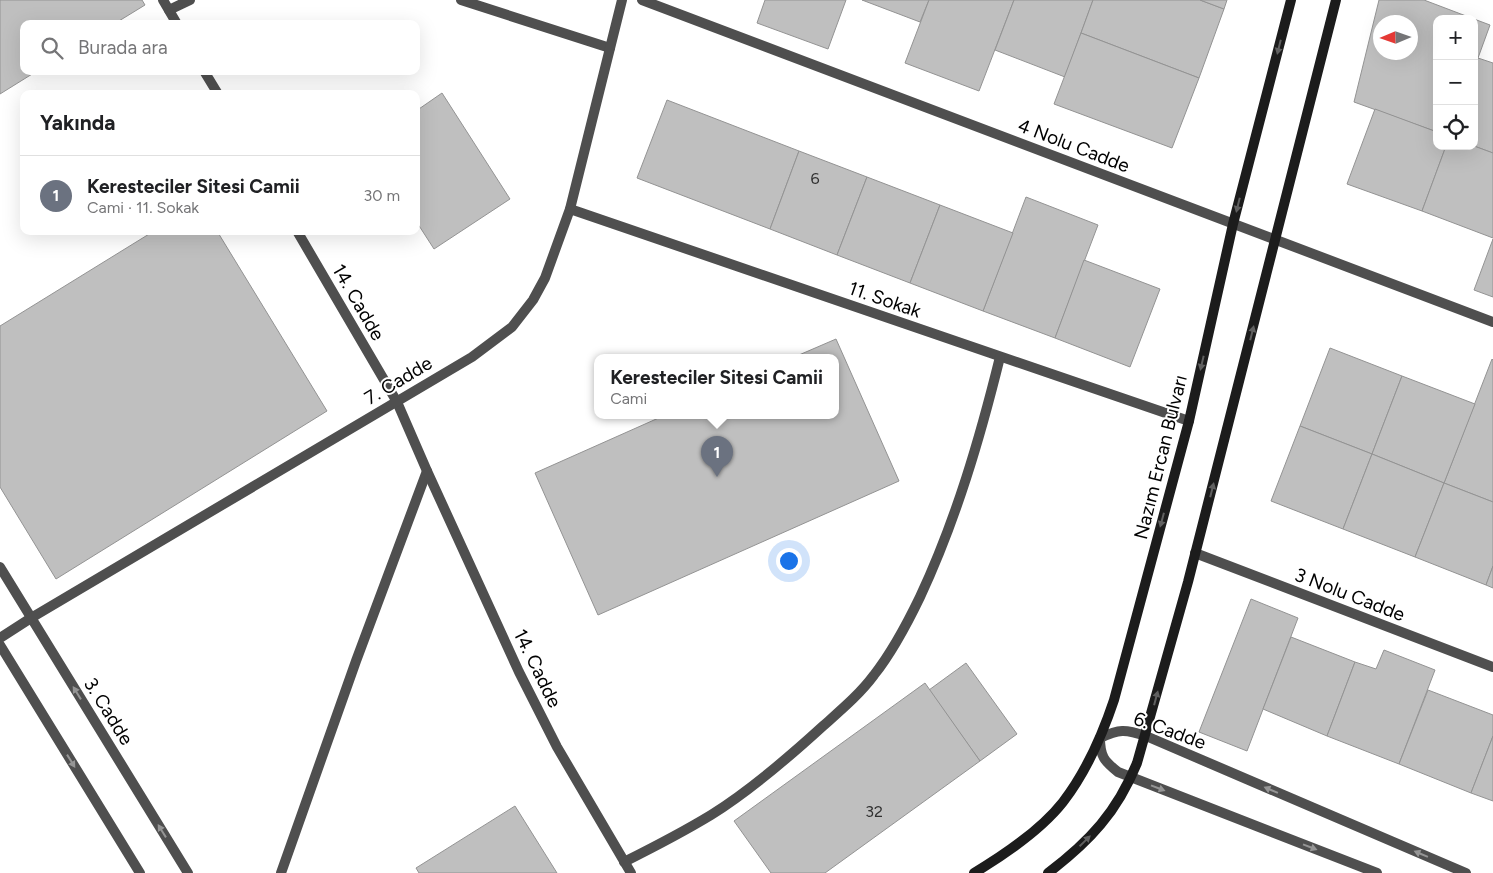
<!DOCTYPE html>
<html lang="tr">
<head>
<meta charset="utf-8">
<style>
	body { margin:0; font-family:Figtree,sans-serif; background:#f6f6f6; color:#202124 }
	.controls { position:absolute; right:15px; top:15px; display:grid; overflow:hidden; border-radius:10px; box-shadow:0 5px 20px #0002 }
	.controls button { width:45px; height:45px; display:grid; place-items:center; padding:0; border:0; border-bottom:1px solid #e0e0e0; background:#fff; color:#202124; font:25px sans-serif }
	.compass { position:absolute; left:1373px; top:15px; width:45px; height:45px; border-radius:50%; background:#fff; box-shadow:0 5px 20px #0002; rotate:268deg }
	.you { position:absolute; left:788px; top:560px; width:18px; height:18px; margin:-12px; border:4px solid #fff; border-radius:50%; background:#1a73e8; box-shadow:0 0 0 8px #1a73e833 }
	.badge { display:grid; place-items:center; width:32px; height:32px; border-radius:50%; background:#000; color:#fff; font-size:16px; font-weight:700 }
	.pin { position:absolute; translate:-50% -41px; filter:drop-shadow(0 1px 2px #0008) }
	.pin::after { content:''; position:absolute; top:26px; width:18px; height:15px; background:inherit; clip-path:polygon(0 0,100% 0,50% 100%) }
	.popup { position:absolute; left:594px; top:354px; width:245px; height:65px; box-sizing:border-box; display:grid; place-content:center; border-radius:10px; background:#fff; filter:drop-shadow(0 1px 4px #0005); font-size:16px; white-space:nowrap; color:#757577 }
	.popup b { font-size:19px; color:#202124 }
	.popup::after { content:''; position:absolute; left:50%; top:100%; margin-left:-10px; border:10px solid transparent; border-top-color:#fff }
	.list { margin:0; padding:0; list-style:none }
	h2 { display:flex; justify-content:space-between; align-items:center; height:65px; margin:0; padding:0 20px; font-size:21px }
	h2 small { font-size:16px; font-weight:400; color:#757577 }
	.list li { display:grid; grid-template-columns:32px 1fr auto; gap:15px; align-items:center; box-sizing:border-box; height:80px; padding:0 20px; border-top:1px solid #e0e0e0 }
	.list b { display:block; font-size:19px; white-space:nowrap }
	.list p { margin:0; font-size:16px; white-space:nowrap; color:#757577 }
	.list em { font-size:16px; font-style:normal; color:#757577 }
	.icon { flex:none; width:28px; height:28px; fill:none; stroke:currentColor; stroke-width:2; stroke-linecap:round; stroke-linejoin:round }
	.map { position:relative; flex:none; width:1493px; height:873px; overflow:hidden }
	.search { position:absolute; background:#fff; box-shadow:0 5px 20px #0002; left:20px; top:20px; width:400px; height:55px; display:flex; align-items:center; gap:12px; box-sizing:border-box; padding:0 18px; border-radius:10px; color:#757577; font-size:19px }
	.panel { position:absolute; background:#fff; box-shadow:0 5px 20px #0002; left:20px; top:90px; width:400px; height:145px; border-radius:10px }
	.map>svg:first-child { display:block }
</style>
</head>
<body>
<div class="map">
<svg width="1493" height="873" viewBox="0 0 1493 873">
	<rect width="100%" height="100%" fill="#fff"/>
	<!-- building -->
	<g fill="#bfbfbf" stroke="#939393" fill-rule="evenodd">
		<path d="M0,0H142L145,5L114,24H24V71H37L0,94Z"/>
		<path d="M765,0H846L828,49L757,23Z"/>
		<path d="M862,0H929L920,22Z"/>
		<path d="M929,0H1014L979,91L905,63Z"/>
		<path d="M1014,0H1093L1065,77L995,50Z"/>
		<path d="M1093,0H1200L1224,9L1199,78L1081,33Z"/>
		<path d="M1200,0H1227L1224,9Z"/>
		<path d="M1379,0H1424L1474,19H1437V132L1354,102ZM1380,22H1410V52H1380Z"/>
		<path d="M1474,19L1490,25L1474,69Z"/>
		<path d="M1081,33L1199,78L1172,148L1054,104Z"/>
		<path d="M1478,58L1493,63V153L1474,146V69Z"/>
		<path d="M442,93L510,199L434,249L416,221V111Z"/>
		<path d="M667,100L799,151L770,229L637,178Z"/>
		<path d="M1375,109L1437,132V146H1446L1422,211L1347,184Z"/>
		<path d="M1446,146H1474L1493,153V238L1422,211Z"/>
		<path d="M799,151L867,177L837,255L770,229Z"/>
		<path d="M867,177L940,205L910,283L837,255Z"/>
		<path d="M1026,197L1098,225L1055,338L983,311Z"/>
		<path d="M940,205L1013,233L983,311L910,283Z"/>
		<path d="M154,231H217L327,411L56,579L0,487V326Z"/>
		<path d="M1493,239V297L1474,290Z"/>
		<path d="M1084,260L1160,289L1130,367L1055,338Z"/>
		<path d="M836,339L899,481L598,615L535,473L663,416H836V358H792Z"/>
		<path d="M1330,348L1402,376L1372,454L1300,426Z"/>
		<path d="M1492,359L1493,360V502L1444,483Z"/>
		<path d="M1402,376L1475,404L1444,483L1372,454Z"/>
		<path d="M1300,426L1372,454L1343,529L1271,501Z"/>
		<path d="M1372,454L1444,483L1415,557L1343,529Z"/>
		<path d="M1444,483L1493,502V566L1486,585L1415,557Z"/>
		<path d="M1493,566V588L1486,585Z"/>
		<path d="M1251,599L1298,618L1247,751L1199,732Z"/>
		<path d="M1291,637L1355,662L1327,736L1263,709Z"/>
		<path d="M1384,650L1435,670L1399,764L1327,736L1355,662L1376,669Z"/>
		<path d="M966,663L1017,734L980,761L929,690Z"/>
		<path d="M925,683L980,761L825,873H771L734,821Z"/>
		<path d="M1428,690L1493,715V736L1471,793L1399,764Z"/>
		<path d="M1493,736V801L1471,793Z"/>
		<path d="M515,806L557,873H419L416,868Z"/>
	</g>
	<g fill="none" stroke-linecap="round" stroke-linejoin="round">
		<!-- minor -->
		<g stroke="#4f4f4f" stroke-width="10">
			<path d="M461,0L610,48"/>
			<path d="M570,209L1189,421"/>
			<path d="M624,862C654,847 683,832 711,815C751,790 788,758 823,726C841,710 860,694 874,675C893,651 907,624 920,597C956,520 980,438 1000,357"/>
			<path d="M281,873L356,661L427,471"/>
		</g>
		<!-- tertiary -->
		<g stroke="#4f4f4f" stroke-width="10">
			<path d="M163,0L177,24"/>
			<path d="M642,0L1493,322"/>
			<path d="M169,10L190,0"/>
			<path d="M204,71L218,94"/>
			<path d="M297,231L397,402L427,471L519,672L557,747L631,873"/>
			<path d="M1195,553L1493,667"/>
			<path d="M0,567L188,873"/>
			<path d="M0,638L31,618L472,357L512,327L533,300L545,278L570,209L622,0"/>
			<path d="M0,645L140,873"/>
			<path d="M1377,873L1118,772C1104,761 1100,756 1100,738C1119,729 1125,729 1146,736L1466,873"/>
		</g>
		<!-- secondary -->
		<g stroke="#1c1c1c" stroke-width="10">
			<path d="M974,873C1004,855 1041,830 1063,802C1086,772 1102,736 1114,700L1189,421L1233,224L1291,0"/>
			<path d="M1048,873C1090,841 1117,812 1137,763L1188,582L1336,0"/>
		</g>
	</g>
	<!-- one-way arrows -->
	<defs><path id="oneway-solid" d="M-6-.8H1V-3.2L6.5 0L1 3.2V.8H-6Z" transform="scale(1.25)"/></defs>
	<g fill="#606060">
		<use href="#oneway-solid" transform="translate(1279 47) rotate(104)"/>
		<use href="#oneway-solid" transform="translate(1238 205) rotate(104)"/>
		<use href="#oneway-solid" transform="translate(1252 333) rotate(-76)"/>
		<use href="#oneway-solid" transform="translate(1202 363) rotate(103)"/>
		<use href="#oneway-solid" transform="translate(1212 490) rotate(-76)"/>
		<use href="#oneway-solid" transform="translate(1162 520) rotate(105)"/>
		<use href="#oneway-solid" transform="translate(1156 698) rotate(-75)"/>
		<use href="#oneway-solid" transform="translate(1085 841) rotate(-44)"/>
	</g>
	<g fill="#959595">
		<use href="#oneway-solid" transform="translate(77 693) rotate(-122)"/>
		<use href="#oneway-solid" transform="translate(71 761) rotate(58)"/>
		<use href="#oneway-solid" transform="translate(1158 788) rotate(21)"/>
		<use href="#oneway-solid" transform="translate(1271 790) rotate(-157)"/>
		<use href="#oneway-solid" transform="translate(162 831) rotate(-122)"/>
		<use href="#oneway-solid" transform="translate(1310 847) rotate(21)"/>
		<use href="#oneway-solid" transform="translate(1421 854) rotate(-157)"/>
	</g>
	<g text-anchor="middle" stroke-width="4" stroke-linejoin="round" paint-order="stroke">
		<!-- number labels -->
		<g font-size="16" fill="#303030">
			<text x="815" y="184">6</text>
			<text x="874" y="817">32</text>
		</g>
		<!-- street labels -->
		<g font-size="19" fill="#000" stroke="#fff">
			<text transform="translate(1074 145) rotate(21)" y="7">4 Nolu Cadde</text>
			<text transform="translate(885 299) rotate(19)" y="7">11. Sokak</text>
			<text transform="translate(359 302) rotate(60)" y="7">14. Cadde</text>
			<text transform="translate(398 380) rotate(-31)" y="7">7. Cadde</text>
			<text transform="translate(1160 457) rotate(-76)" y="7">Nazım Ercan Bulvarı</text>
			<text transform="translate(1350 594) rotate(21)" y="7">3 Nolu Cadde</text>
			<text transform="translate(538 668) rotate(64)" y="7">14. Cadde</text>
			<text transform="translate(109 711) rotate(58)" y="7">3. Cadde</text>
			<text transform="translate(1170 730) rotate(20)" y="7">6. Cadde</text>
		</g>
	</g>
</svg>
<div class="controls">
<button>+</button>
<button>−</button>
<button><svg class="icon" aria-label="locate" viewBox="0 0 24 24"><circle cx="12" cy="12" r="6"/><path d="M12 2v4M12 18v4M2 12h4M18 12h4"/></svg></button>
</div>
<svg class="compass" viewBox="-18 -18 36 36"><path d="M0-13l5 13h-10z" fill="#e53935"/><path d="M0 13l5-13h-10z" fill="#757577"/></svg>
<div class="you"></div>
<div class="pin badge" style="left:717px;top:477px;background:#6b7280">1</div>
<div class="popup"><b>Keresteciler Sitesi Camii</b>Cami</div>
<div class="search"><svg class="icon" aria-label="search" viewBox="0 0 24 24"><circle cx="10" cy="10" r="6"/><path d="M15 15l6 6"/></svg>Burada ara</div>
<section class="panel">
<h2>Yakında<small></small></h2>
<ul class="list">
<li><span class="badge" style="background:#6b7280">1</span><div><b>Keresteciler Sitesi Camii</b><p>Cami · 11. Sokak</p></div><em>30 m</em></li>
</ul>
</section>
</div>
</body>
</html>
